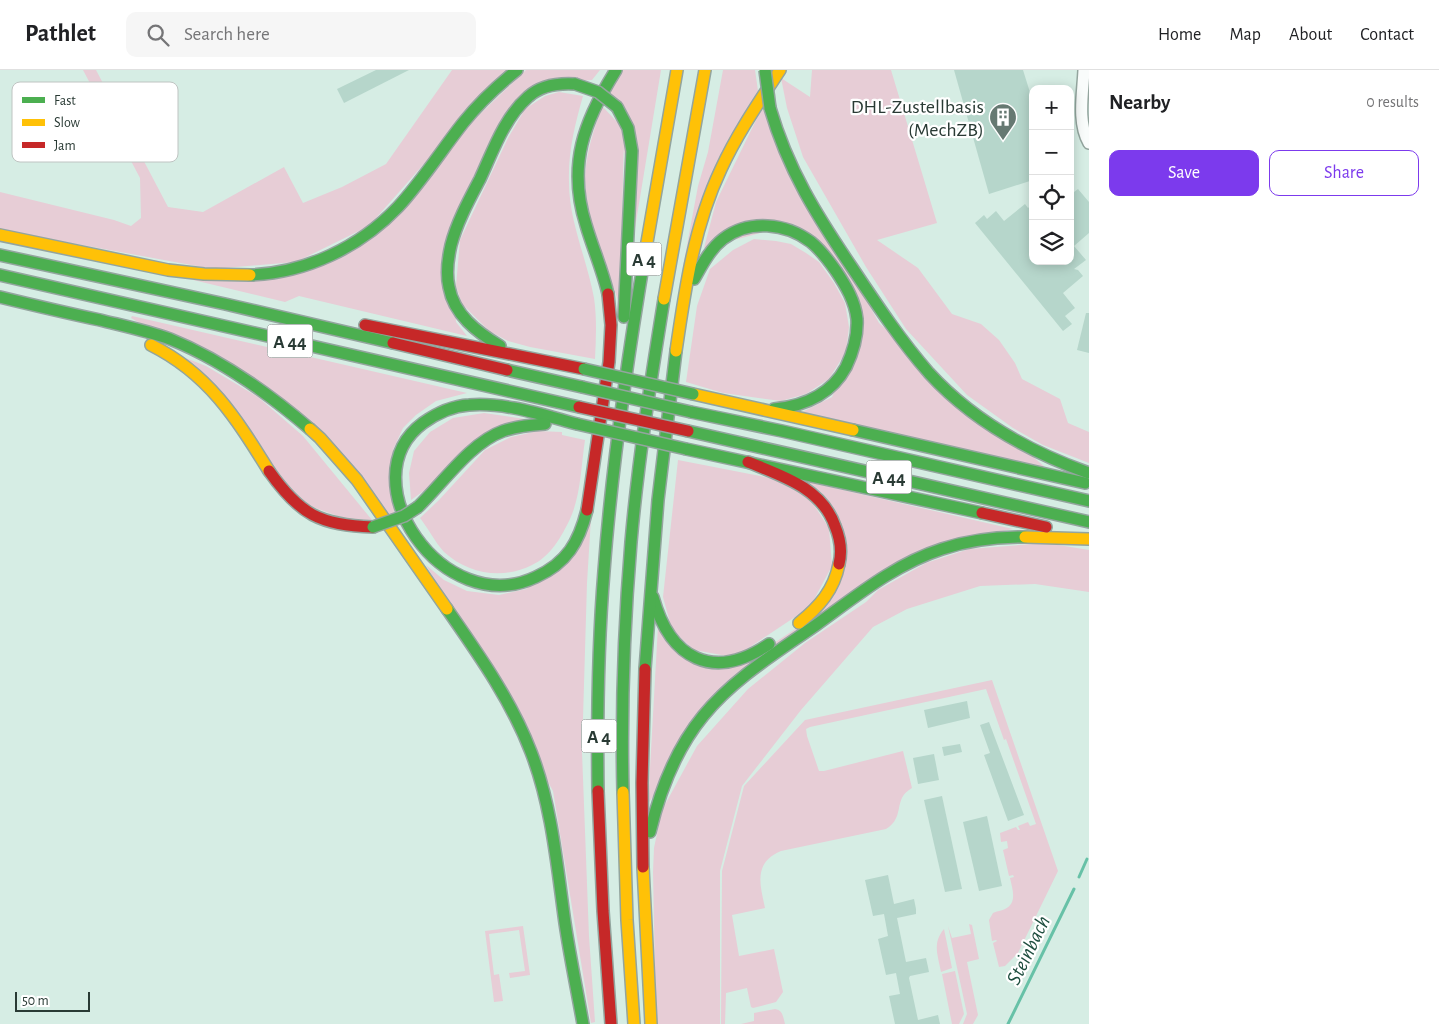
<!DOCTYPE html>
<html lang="en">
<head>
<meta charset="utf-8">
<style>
	body { margin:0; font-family:"Alegreya Sans",sans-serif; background:#f6f6f6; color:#202124 }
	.controls { position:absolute; right:15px; top:15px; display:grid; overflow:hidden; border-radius:10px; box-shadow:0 2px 12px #0003 }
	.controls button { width:45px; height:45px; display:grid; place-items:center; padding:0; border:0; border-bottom:1px solid #e0e0e0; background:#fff; color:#202124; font:25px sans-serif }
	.scale { position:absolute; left:15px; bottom:12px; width:75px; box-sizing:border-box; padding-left:5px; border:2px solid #293a34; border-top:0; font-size:14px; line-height:18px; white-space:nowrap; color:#293a34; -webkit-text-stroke:4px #fff; paint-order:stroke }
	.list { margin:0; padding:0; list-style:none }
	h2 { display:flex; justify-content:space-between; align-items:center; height:65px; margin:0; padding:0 20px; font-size:21px }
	h2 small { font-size:16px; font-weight:400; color:#757577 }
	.actions { display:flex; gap:10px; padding:15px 20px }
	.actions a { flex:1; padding:11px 0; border:1px solid #7c3aed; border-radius:10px; text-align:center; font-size:18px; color:#7c3aed }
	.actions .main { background:#7c3aed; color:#fff }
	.icon { flex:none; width:28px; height:28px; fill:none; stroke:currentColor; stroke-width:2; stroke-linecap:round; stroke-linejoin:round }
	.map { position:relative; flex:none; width:1089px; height:954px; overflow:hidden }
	header { display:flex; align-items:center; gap:30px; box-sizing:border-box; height:70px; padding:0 25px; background:#fff; border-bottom:1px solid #e0e0e0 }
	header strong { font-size:24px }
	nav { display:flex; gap:28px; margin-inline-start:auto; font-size:18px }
	.search { width:350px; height:45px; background:#f6f6f6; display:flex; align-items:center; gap:12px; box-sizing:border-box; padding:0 18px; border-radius:10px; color:#757577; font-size:19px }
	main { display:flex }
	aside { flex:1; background:#fff }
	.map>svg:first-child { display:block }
</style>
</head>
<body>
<header>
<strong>Pathlet</strong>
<div class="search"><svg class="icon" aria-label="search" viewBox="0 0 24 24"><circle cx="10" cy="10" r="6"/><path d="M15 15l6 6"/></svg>Search here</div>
<nav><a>Home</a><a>Map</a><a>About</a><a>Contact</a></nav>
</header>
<main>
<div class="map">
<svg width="1089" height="954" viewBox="0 0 1089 954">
	<rect width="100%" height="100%" fill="#d6ede4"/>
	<!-- green -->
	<g fill="#e7cdd6">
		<path d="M83,0H96L168,137L203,142L284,97L303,133L342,117L386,94L452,0H507L369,156L296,192L213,199L0,160V122L114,150L131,156L141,148L140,108Z"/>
		<path d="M526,0H600L592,10L537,14L451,161L456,252L467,266L299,226L285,232L189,209L346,185L477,47Z"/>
		<path d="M623,0H661L632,176L633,121L610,20Z"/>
		<path d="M723,0H755L758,21L682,202L698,116L708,82Z"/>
		<path d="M812,0H891L937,153L877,170L918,198L952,244L981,254L999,270L1015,293L1022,309L1060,329L1068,353L1089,362V393L1043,375L1013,358L967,325L906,259L866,197L803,87L787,38L781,8L810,27Z"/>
		<path d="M559,22L583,26C575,54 568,82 569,112C569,152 587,189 594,228C597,248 596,269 595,289L530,277L508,271L489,261L462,234L456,216L460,170L508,68L525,39L545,26Z"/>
		<path d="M602,36L619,54L624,68L620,236C607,197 585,148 585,107C586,83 594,59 602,36Z"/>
		<path d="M762,38L879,253L1046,398L802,342L832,327L864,252L794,154L704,178L716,132Z"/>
		<path d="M754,169L776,171L791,174L806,183L819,192L834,213L845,233L849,257L846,282L829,309L806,324L781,331L723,323L686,312L697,236L710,199L733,180Z"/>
		<path d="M132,246L467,323L436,331L416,345L403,358L393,380L394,443L387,446L311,351L131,248Z"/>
		<path d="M178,285L206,296L258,327L303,366L372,450L354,452L299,432Z"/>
		<path d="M484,343L525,349L411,430L409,403L414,381L430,362L453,348Z"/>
		<path d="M538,361L562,362V365L585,370C581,396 581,425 570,449C562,466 550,487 532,495C503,510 468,504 444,482C435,472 428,458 420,448L439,430L485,380L511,367Z"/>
		<path d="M678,390L780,410L808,426L829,458L832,496L810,537L744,581L727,586L694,580L672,560L663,527Z"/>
		<path d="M804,411L1013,459L949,472L728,614L648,734L658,556L675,580L747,591L812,548L845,485Z"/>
		<path d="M591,448L587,513L582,682L589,866L595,952L591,953L553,721L426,495L444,510L467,521L499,525L526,519Z"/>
		<path d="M1046,473L1089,480V522L1035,514L980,516L907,539L873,557L801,640L742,716L720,801V954H656L653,802L654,778L662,740L697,676L748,619L805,573L866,532L878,520L926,493L969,479Z"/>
		<path d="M992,610L1058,801L1018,883L1005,896L999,897L993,873L997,871L996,870L992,871L989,850L993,843C997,841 1001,841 1005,839C1018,833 1012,818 1010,808L1014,807L1013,805L1009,806L1003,780L1008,778L1007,771L1001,772L1000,763L1016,757L1018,760H1020L1018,756L1028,752L1030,756L1036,754L1006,669L1004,670L986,619L810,657L806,659L807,666L819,701H824L903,681L912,718C892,729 906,747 886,759L781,781C753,793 760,814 765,838L732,845L739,886L774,879L783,922L776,932L753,938L751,937L747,918L726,923L725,954H721L722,801L744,716L805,650Z"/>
		<path d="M969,854L972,855L979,889L967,892L978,945L973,954H963L967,944L948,856L952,868L971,864Z"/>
		<path d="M523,856L530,905L510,908L509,903L525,901L519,860L489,864L494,905L499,904L503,931L494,932L485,861Z"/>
		<path d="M944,859L952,898L941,902C938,885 932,873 944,859Z"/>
		<path d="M955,901L964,944L959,954H952L942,904Z"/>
		<path d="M775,939C783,940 783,947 785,954H741L754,951V943Z"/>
	</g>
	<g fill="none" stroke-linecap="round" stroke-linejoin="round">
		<!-- stream -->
		<g stroke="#67c1a7" stroke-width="3">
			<path d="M1079,807L1087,789"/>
			<path d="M1008,954L1074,819"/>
		</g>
	</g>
	<!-- building -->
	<g fill="#b6d6cb">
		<path d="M376,0H409L344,33L337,19Z"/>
		<path d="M954,0H1023L1033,32V110L989,124Z"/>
		<path d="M1078,119L1089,132V163L1074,176L1086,190L1074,199L1078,200L1083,206L1063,223L1075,238L1065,246L1072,254L1063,261L975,153L984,145L987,149L996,141L1004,151L1025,134L1028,138L1033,134V191H1070V125Z"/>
		<path d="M1086,243H1089V283L1077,280Z"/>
		<path d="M967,631L970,648L928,658L924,640Z"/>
		<path d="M989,652L1024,745L1008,751L984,685L990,683L980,655Z"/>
		<path d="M960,674L962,682L944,686L942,677Z"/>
		<path d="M934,684L939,710L918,714L913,688Z"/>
		<path d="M942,726L962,819L945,822L924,730Z"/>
		<path d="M987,746L1002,816L979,821L963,752Z"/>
		<path d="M888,805L894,834L914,829L916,839V844L897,848L906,892L926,888L928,897L929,902L910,906L909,908L918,950L938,945L940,954H895L889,926L900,924L896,903L886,905L878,869L888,866L884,844L873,846L865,810Z"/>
	</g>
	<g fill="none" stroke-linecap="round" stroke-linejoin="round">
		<!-- street casing -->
		<g stroke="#93a59e" stroke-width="14">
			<path id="street" d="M1084,0C1083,23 1077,52 1089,73"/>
		</g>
		<!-- fast casing -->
		<g stroke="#93a59e" stroke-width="14">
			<g id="fast">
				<path d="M617,37L628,58L632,81L624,247"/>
				<path d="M770,38C788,100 817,146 853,199C877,235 901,271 929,303C972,350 1030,382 1089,403"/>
				<path d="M0,185L225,234L393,273"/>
				<path d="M0,205L579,337"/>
				<path d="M250,205C306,203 360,177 398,137C422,111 441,81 463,53C479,33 497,16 517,0"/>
				<path d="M694,209C702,195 710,179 723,169C749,149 786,153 811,172C821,180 829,191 836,201C846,216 855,231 857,249C858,266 853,282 846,297C831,325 804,336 774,339"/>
				<path d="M608,224C603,201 593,179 586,155C567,95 584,51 616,0"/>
				<path d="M0,227C33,235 67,243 100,250C124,256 148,261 170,269C222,290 268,323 310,359"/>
				<path d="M500,276C477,262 454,245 449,217C446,204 448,188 451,175C457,152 469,130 480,109C493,81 504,48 528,27C541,15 558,13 575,14"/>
				<path d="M507,300L582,317"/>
				<path d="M691,342L782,361L1089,431"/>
				<path d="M577,354C543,345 505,332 469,335C452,336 437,343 423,353C347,409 443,551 536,507C567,493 579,472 587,440"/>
				<path d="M853,360L1085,413"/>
				<path d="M688,361L1089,452"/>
				<path d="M686,379L982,443"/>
				<path d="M418,437C443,413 470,373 503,361C517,356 531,355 545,354"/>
				<path d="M653,527C670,589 713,612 769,574"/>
				<path d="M447,539C479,585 511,630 531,682C552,736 557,796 565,853C570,887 577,920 583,954"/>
				<path d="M645,599L658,430L676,281"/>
				<path d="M598,721C597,648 598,574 604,501C612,393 628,285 646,178"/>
				<path d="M623,722C621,639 624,556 631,472C638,391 651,309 664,229"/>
				<path d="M650,762C660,720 676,679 703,646C734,608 776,583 816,555C855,527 895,494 942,479C969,470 996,467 1025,467"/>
			</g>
		</g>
		<!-- slow casing -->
		<g stroke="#93a59e" stroke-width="14">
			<g id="slow">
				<path d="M0,165L168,200L204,204L250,205"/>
				<path d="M646,178L677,0"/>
				<path d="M664,229L705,0"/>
				<path d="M151,275C209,304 236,348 269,401"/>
				<path d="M676,281C685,219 694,156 721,99C737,64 759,32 780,0"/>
				<path d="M693,324L853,360"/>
				<path d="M310,359L320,368L357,410L447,539"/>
				<path d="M1025,467L1089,469"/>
				<path d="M799,553C819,537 834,520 839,494"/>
				<path d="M623,722L627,850L634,954"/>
				<path d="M643,797L651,954"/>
			</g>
		</g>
		<!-- jam casing -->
		<g stroke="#93a59e" stroke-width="14">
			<g id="jam">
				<path d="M365,255L584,299"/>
				<path d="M393,273L507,300"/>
				<path d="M748,392C782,406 822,418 835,456C840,468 842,482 839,494"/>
				<path d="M269,401C300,445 320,455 373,457"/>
				<path d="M587,440L609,292L611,255L608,224"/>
				<path d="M982,443L1046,457"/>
				<path d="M598,721L603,841L611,954"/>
				<path d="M643,797L642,713L645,599"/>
			</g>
		</g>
		<!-- street -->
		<use href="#street" stroke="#f9fcfb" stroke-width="11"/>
		<!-- fast -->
		<use href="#fast" stroke="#4caf50" stroke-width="11"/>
		<!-- slow -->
		<use href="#slow" stroke="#ffc107" stroke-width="11"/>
		<!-- jam -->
		<use href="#jam" stroke="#c62828" stroke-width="11"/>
		<!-- fast-bridge casing -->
		<g stroke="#93a59e" stroke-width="14" stroke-linecap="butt">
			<g id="fast-bridge">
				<path d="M765,0L770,38"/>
				<path d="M575,14L598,22L617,37"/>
				<path d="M584,299L693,324"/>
				<path d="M582,317L691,342"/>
				<path d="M577,354L686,379"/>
				<path d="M373,457L404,446L418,437"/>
			</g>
		</g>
		<!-- jam-bridge casing -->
		<g stroke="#93a59e" stroke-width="14" stroke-linecap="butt">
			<path id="jam-bridge" d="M579,337L688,361"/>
		</g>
		<!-- fast-bridge -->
		<use href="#fast-bridge" stroke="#4caf50" stroke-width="11"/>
		<!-- jam-bridge -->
		<use href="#jam-bridge" stroke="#c62828" stroke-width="11"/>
	</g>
	<!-- icons -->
	<defs>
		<g id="building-pin" transform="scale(1.4375)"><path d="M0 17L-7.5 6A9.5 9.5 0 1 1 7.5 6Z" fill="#667972" stroke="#fff"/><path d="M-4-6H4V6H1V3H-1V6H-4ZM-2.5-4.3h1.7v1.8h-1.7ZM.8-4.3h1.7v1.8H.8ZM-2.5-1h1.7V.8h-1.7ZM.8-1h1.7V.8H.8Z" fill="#fff"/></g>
	</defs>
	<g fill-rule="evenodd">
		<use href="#building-pin" x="1003" y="47"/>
	</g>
	<g text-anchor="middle" stroke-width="4.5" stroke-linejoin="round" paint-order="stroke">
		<!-- shield labels -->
		<g fill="#fff" stroke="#697571" stroke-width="1">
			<rect x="626.5" y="172.5" width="35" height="33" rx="4"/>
			<rect x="267.5" y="254.5" width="45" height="33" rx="4"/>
			<rect x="866.5" y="390.5" width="45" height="33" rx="4"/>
			<rect x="581.5" y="649.5" width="35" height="33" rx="4"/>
		</g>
		<g font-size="19" font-weight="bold" fill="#293a34">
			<text x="644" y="196">A 4</text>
			<text x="290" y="278">A 44</text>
			<text x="889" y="414">A 44</text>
			<text x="599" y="673">A 4</text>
		</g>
		<!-- poi labels -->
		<g font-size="20" fill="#293a34" stroke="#fff" text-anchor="end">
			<text x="984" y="43">DHL-Zustellbasis<tspan x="984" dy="23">(MechZB)</tspan></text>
		</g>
		<!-- water labels -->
		<g font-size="21" font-style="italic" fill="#1e4e3f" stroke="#fff">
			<text transform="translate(1028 880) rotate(-64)" y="7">Steinbach</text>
		</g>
	</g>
	<!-- legend -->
	<rect x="12" y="12" width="166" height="80" rx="8" fill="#fff" stroke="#bfc4c2" stroke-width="1"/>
	<rect x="22" y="27" width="23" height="6" fill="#4caf50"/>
	<rect x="22" y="49" width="23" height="7" fill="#ffc107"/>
	<rect x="22" y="72" width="23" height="6" fill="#c62828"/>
	<g font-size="14" fill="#293a34">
		<text x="54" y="35">Fast</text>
		<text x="54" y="57">Slow</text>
		<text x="54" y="80">Jam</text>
	</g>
</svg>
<div class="controls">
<button>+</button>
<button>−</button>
<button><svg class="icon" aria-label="locate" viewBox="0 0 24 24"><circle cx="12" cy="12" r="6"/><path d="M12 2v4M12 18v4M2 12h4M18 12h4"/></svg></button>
<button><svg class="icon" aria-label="layers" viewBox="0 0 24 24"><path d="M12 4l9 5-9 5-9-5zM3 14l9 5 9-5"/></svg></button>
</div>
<div class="scale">50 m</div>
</div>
<aside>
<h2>Nearby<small>0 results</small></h2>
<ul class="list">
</ul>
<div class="actions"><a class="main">Save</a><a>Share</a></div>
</aside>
</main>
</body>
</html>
